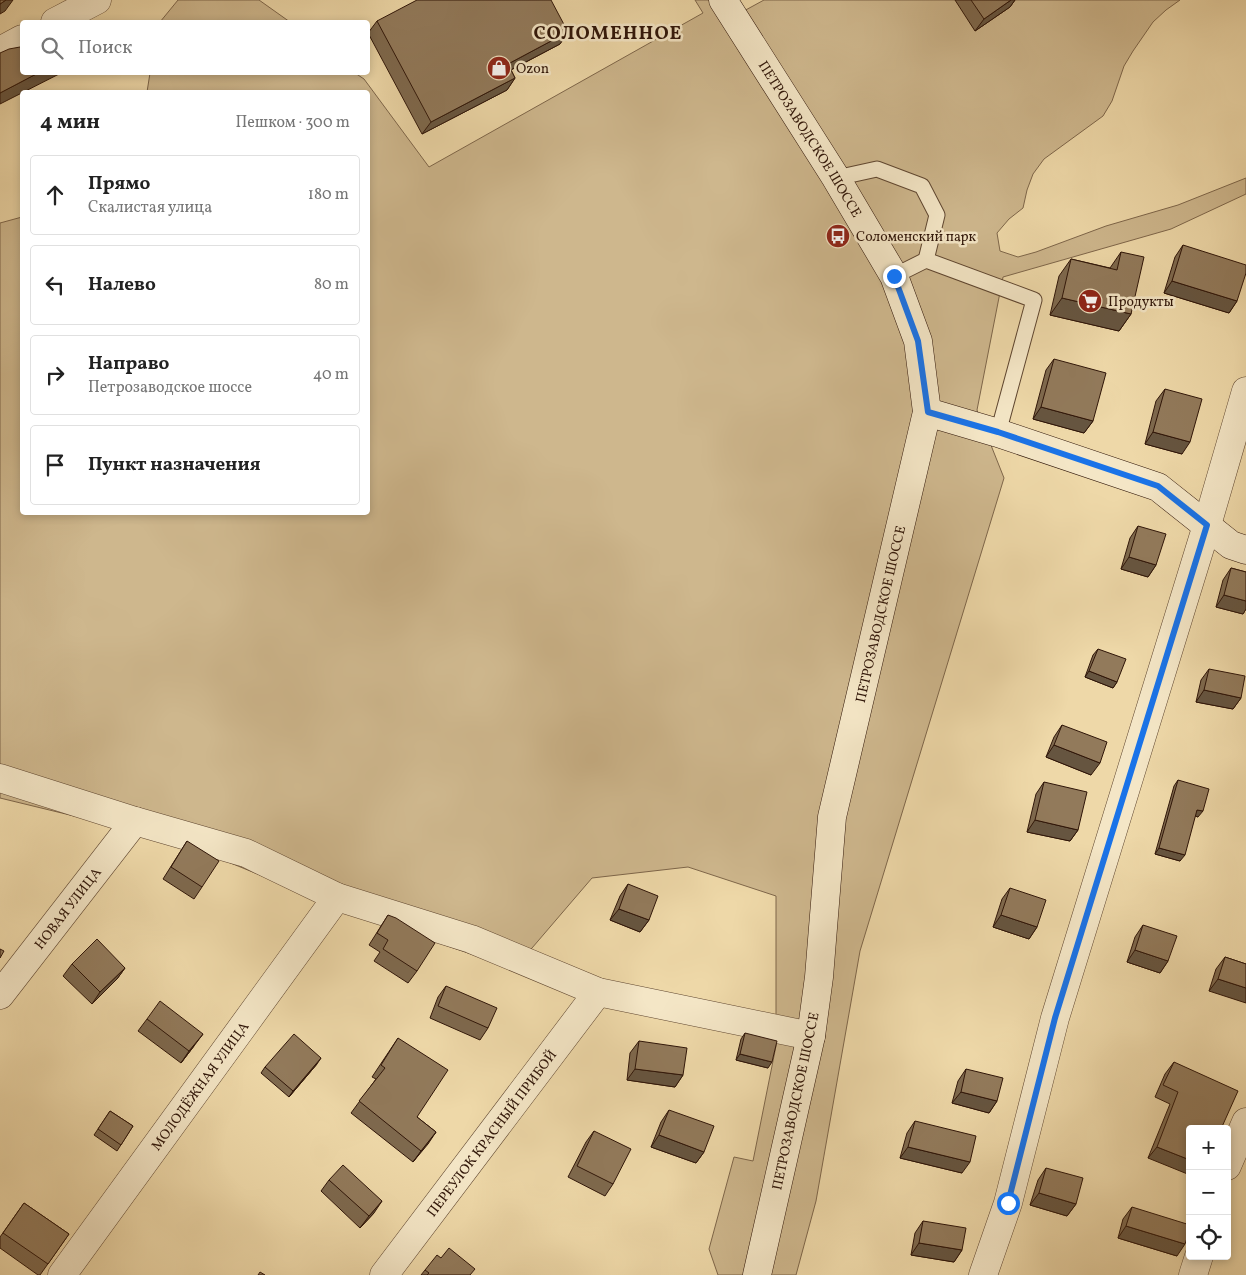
<!DOCTYPE html>
<html lang="ru">
<head>
<meta charset="utf-8">
<style>
	body { margin:0; font-family:Vollkorn,serif; background:#f2f2f2; color:#222 }
	.controls { position:absolute; right:15px; bottom:15px; display:grid; overflow:hidden; border-radius:5px; box-shadow:0 2px 8px #0003 }
	.controls button { width:45px; height:45px; display:grid; place-items:center; padding:0; border:0; border-bottom:1px solid #e0e0e0; background:#fff; color:#222; font:25px sans-serif }
	.stop { position:absolute; width:15px; height:15px; margin:-11px; border:4px solid #1a73e8; border-radius:50%; background:#fff }
	.stop.end { background:#1a73e8; border-color:#fff; box-shadow:0 1px 5px #0008 }
	.list { margin:0; padding:0; list-style:none }
	h2 { display:flex; justify-content:space-between; align-items:center; height:65px; margin:0; padding:0 20px; font-size:21px }
	h2 small { font-size:16px; font-weight:400; color:#767676 }
	.list li { display:grid; grid-template-columns:32px 1fr auto; gap:15px; align-items:center; box-sizing:border-box; height:80px; margin:0 10px 10px; padding:0 10px; border:1px solid #e0e0e0; border-radius:5px }
	.list b { display:block; font-size:19px; white-space:nowrap }
	.list p { margin:0; font-size:16px; white-space:nowrap; color:#767676 }
	.list em { font-size:16px; font-style:normal; color:#767676 }
	.icon { flex:none; width:28px; height:28px; fill:none; stroke:currentColor; stroke-width:2; stroke-linecap:round; stroke-linejoin:round }
	.map { position:relative; flex:none; width:1246px; height:1275px; overflow:hidden }
	.search { position:absolute; background:#fff; box-shadow:0 2px 8px #0003; left:20px; top:20px; width:350px; height:55px; display:flex; align-items:center; gap:12px; box-sizing:border-box; padding:0 18px; border-radius:5px; color:#767676; font-size:19px }
	.panel { position:absolute; background:#fff; box-shadow:0 2px 8px #0003; left:20px; top:90px; width:350px; height:425px; border-radius:5px }
	.map>svg:first-child { display:block }
</style>
</head>
<body>
<div class="map">
<svg width="1246" height="1275" viewBox="0 0 1246 1275">
	<rect width="100%" height="100%" fill="#eed8a8"/>
	<filter id="stains"><feTurbulence type="fractalNoise" baseFrequency=".004" numOctaves="4"/><feColorMatrix values="0 0 0 0 .2 0 0 0 0 .09 0 0 0 0 .02 0 0 0 .5 -.17"/></filter>
	<radialGradient id="worn" r=".72"><stop offset=".6" stop-color="#630" stop-opacity="0"/><stop offset="1" stop-color="#630" stop-opacity=".3"/></radialGradient>
	<!-- green -->
	<g fill="#ceb78d" stroke="#7e664a">
		<path d="M178,0H259L290,22H160Z"/>
		<path d="M695,0H735L742,12L764,0H1180L1166,10L1153,22L1133,51L1124,66L1112,101L1103,116L1044,159L1033,174L1027,190L1023,208L1009,219L997,233L1000,251L1018,257L1036,252L1106,226L1178,205L1246,178V194L1171,229L1003,277L977,410L1004,478L860,951L816,1201L796,1275H718L709,1249L734,1157L753,1161L776,1046V896L688,867L592,878L514,969L350,912L177,841L0,798V223L22,217V512H368V92H147L150,73H355L364,79L429,167L703,13Z"/>
	</g>
	<g fill="none" stroke-linecap="round" stroke-linejoin="round">
		<!-- lane casing -->
		<g stroke="#5f4630" stroke-width="17">
			<g id="lane">
				<path d="M836,178L877,169L922,186L937,215L926,260"/>
				<path d="M894,276L926,260L1034,300L998,433"/>
			</g>
		</g>
		<!-- street casing -->
		<g stroke="#5f4630" stroke-width="29">
			<g id="street">
				<path d="M55,22L97,0"/>
				<path d="M0,51L22,39"/>
				<path d="M0,778L135,821L246,853L337,897L471,939L598,992L811,1036"/>
				<path id="s1" d="M0,995L135,821"/>
				<path d="M1227,1166L1246,1122"/>
				<path id="s2" d="M62,1275L337,897"/>
				<path id="s3" d="M384,1275L598,992"/>
				<path d="M983,1275L1008,1203L1055,1018L1207,525L1246,391"/>
				<path d="M1193,1275L1199,1256"/>
			</g>
		</g>
		<!-- secondary casing -->
		<g stroke="#2f1508" stroke-width="29">
			<g id="secondary">
				<path id="s4" d="M723,0L836,178L894,276L918,341L927,412L832,817L819,977L811,1036L757,1275"/>
				<path d="M927,412L998,433L1158,487L1231,545L1246,550"/>
			</g>
		</g>
		<!-- lane -->
		<use href="#lane" stroke="#f4e6c6" stroke-width="15"/>
		<!-- street -->
		<use href="#street" stroke="#f4e6c6" stroke-width="28"/>
		<!-- secondary -->
		<use href="#secondary" stroke="#f4e6c6" stroke-width="28"/>
	</g>
	<!-- wall -->
	<g fill="#7e694e" stroke="#2f1508">
		<path d="M955,0H1015L1010,7L975,31Z"/>
		<path d="M377,21L568,32L560,44L511,70L515,78L507,90L422,134L368,33Z"/>
		<path d="M1183,245L1237,301L1229,313L1164,293L1175,257Z"/>
		<path d="M1121,252L1131,314L1119,331L1050,315L1059,276L1071,259L1110,268Z"/>
		<path d="M1054,359L1093,421L1084,433L1033,419L1046,370Z"/>
		<path d="M1165,389L1182,454L1145,444L1156,401Z"/>
		<path d="M1138,526L1156,565L1148,577L1121,569L1130,538Z"/>
		<path d="M1231,568L1246,572V609L1243,614L1216,607L1223,580Z"/>
		<path d="M1098,649L1117,682L1113,688L1085,677L1093,655Z"/>
		<path d="M1209,669L1241,698L1233,709L1196,702L1201,680Z"/>
		<path d="M1062,725L1091,775L1046,757L1054,737Z"/>
		<path d="M1178,780L1198,817L1195,816L1180,861L1155,854L1174,786Z"/>
		<path d="M1044,782L1078,830L1070,841L1027,832L1036,794Z"/>
		<path d="M187,841L202,887L194,899L163,879Z"/>
		<path d="M628,884L649,920L640,932L610,920L620,896Z"/>
		<path d="M1010,888L1037,927L1029,939L993,927L1002,899Z"/>
		<path d="M388,915L417,971L408,983L374,961L380,952L369,945Z"/>
		<path d="M1143,925L1168,961L1160,973L1127,962L1135,937Z"/>
		<path d="M1225,957L1246,964L1209,991L1216,969Z"/>
		<path d="M72,964L125,968L117,979L92,1004L63,976Z"/>
		<path d="M446,986L488,1028L480,1040L430,1018L438,997Z"/>
		<path d="M147,1019L194,1046L181,1063L138,1031Z"/>
		<path d="M745,1033L768,1068L736,1060L741,1039Z"/>
		<path d="M398,1038L417,1117L436,1132L413,1162L351,1113L376,1079L372,1077Z"/>
		<path d="M639,1041L683,1075L675,1087L627,1080L630,1053Z"/>
		<path d="M1174,1062L1221,1129L1148,1158L1170,1104L1155,1097L1165,1074Z"/>
		<path d="M317,1064L289,1097L261,1073L265,1067Z"/>
		<path d="M966,1069L997,1101L989,1113L952,1103L958,1081Z"/>
		<path d="M669,1110L704,1152L696,1163L651,1147L661,1122Z"/>
		<path d="M110,1111L133,1126L117,1151L94,1135Z"/>
		<path d="M915,1121L962,1173L900,1158L907,1133Z"/>
		<path d="M594,1131L613,1184L605,1196L568,1177L586,1142Z"/>
		<path d="M1046,1168L1076,1204L1067,1216L1030,1205L1038,1180Z"/>
		<path d="M329,1180L374,1213L360,1228L321,1191Z"/>
		<path d="M24,1203L69,1234L40,1275H38L0,1248V1237Z"/>
		<path d="M1132,1207L1177,1256L1118,1238L1123,1219Z"/>
		<path d="M923,1221L962,1250L954,1262L911,1255L915,1233Z"/>
		<path d="M441,1258L471,1275H421L425,1270Z"/>
	</g>
	<!-- shaded-wall -->
	<g fill="#665540" stroke="#2f1508">
		<path d="M6,0H13L5,11L0,14V4Z"/>
		<path d="M1011,0H1015L1010,7L975,31L984,19Z"/>
		<path d="M568,32L560,44L499,76L508,64Z"/>
		<path d="M40,72H63L0,104V93Z"/>
		<path d="M515,78L507,90L422,134L431,122Z"/>
		<path d="M1172,281L1237,301L1229,313L1164,293Z"/>
		<path d="M1062,298L1131,314L1119,331L1050,315Z"/>
		<path d="M1041,407L1093,421L1084,433L1033,419Z"/>
		<path d="M1153,432L1190,442L1182,454L1145,444Z"/>
		<path d="M1129,557L1156,565L1148,577L1121,569Z"/>
		<path d="M1224,595L1246,601V609L1243,614L1216,607Z"/>
		<path d="M1089,671L1117,682L1113,688L1085,677Z"/>
		<path d="M1204,690L1241,698L1233,709L1196,702Z"/>
		<path d="M1054,745L1100,763L1091,775L1046,757Z"/>
		<path d="M1197,810L1203,811L1198,817L1193,815Z"/>
		<path d="M1035,820L1078,830L1070,841L1027,832Z"/>
		<path d="M1159,848L1185,855L1180,861L1155,854Z"/>
		<path d="M619,909L649,920L640,932L610,920Z"/>
		<path d="M1001,915L1037,927L1029,939L993,927Z"/>
		<path d="M1135,950L1168,961L1160,973L1127,962Z"/>
		<path d="M125,968L117,979L92,1004L100,992Z"/>
		<path d="M1218,979L1246,988V1003L1209,991Z"/>
		<path d="M203,1034L194,1046L181,1063L189,1051Z"/>
		<path d="M740,1054L772,1062L768,1068L736,1060Z"/>
		<path d="M321,1058L317,1064L289,1097L293,1091Z"/>
		<path d="M635,1069L683,1075L675,1087L627,1080Z"/>
		<path d="M961,1092L997,1101L989,1113L952,1103Z"/>
		<path d="M436,1132L428,1144L413,1162L421,1151Z"/>
		<path d="M659,1135L704,1152L696,1163L651,1147Z"/>
		<path d="M908,1147L970,1162L962,1173L900,1158Z"/>
		<path d="M1157,1147L1190,1160V1175L1148,1158Z"/>
		<path d="M1039,1193L1076,1204L1067,1216L1030,1205Z"/>
		<path d="M382,1201L374,1213L360,1228L369,1216Z"/>
		<path d="M1126,1226L1185,1244L1177,1256L1118,1238Z"/>
		<path d="M919,1243L962,1250L954,1262L911,1255Z"/>
	</g>
	<!-- building -->
	<g fill="#927a5b" stroke="#2f1508">
		<path d="M0,0H6L0,4Z"/>
		<path d="M417,0H551L568,32L508,64L515,78L431,122L377,21Z"/>
		<path d="M971,0H1011L984,19Z"/>
		<path d="M22,46V72H40L0,93V53L9,49L20,47Z"/>
		<path d="M1183,245L1246,265V273L1237,301L1172,281Z"/>
		<path d="M1121,252L1144,257L1131,314L1062,298L1071,259L1117,270Z"/>
		<path d="M1054,359L1106,373L1093,421L1041,407Z"/>
		<path d="M1165,389L1202,399L1190,442L1153,432Z"/>
		<path d="M1138,526L1166,534L1156,565L1129,557Z"/>
		<path d="M1231,568L1246,572V601L1224,595Z"/>
		<path d="M1098,649L1126,659L1117,682L1089,671Z"/>
		<path d="M1209,669L1245,676L1241,698L1204,690Z"/>
		<path d="M1062,725L1107,742L1100,763L1054,745Z"/>
		<path d="M1178,780L1209,789L1203,811L1197,810L1185,855L1159,848Z"/>
		<path d="M1044,782L1087,792L1078,830L1035,820Z"/>
		<path d="M187,841L219,861L202,887L171,867Z"/>
		<path d="M628,884L658,896L649,920L619,909Z"/>
		<path d="M1010,888L1046,900L1037,927L1001,915Z"/>
		<path d="M388,915L396,918L435,943L417,971L383,949L388,940L377,933Z"/>
		<path d="M1143,925L1177,936L1168,961L1135,950Z"/>
		<path d="M97,939L125,968L100,992L72,964Z"/>
		<path d="M0,949L4,951L0,958Z"/>
		<path d="M1225,957L1246,964V988L1218,979Z"/>
		<path d="M446,986L497,1008L488,1028L438,1006Z"/>
		<path d="M160,1001L203,1034L189,1051L147,1019Z"/>
		<path d="M745,1033L777,1041L772,1062L740,1054Z"/>
		<path d="M294,1034L321,1058L293,1091L265,1067Z"/>
		<path d="M398,1038L448,1070L417,1117L436,1132L421,1151L359,1101L385,1068L381,1065Z"/>
		<path d="M639,1041L687,1048L683,1075L635,1069Z"/>
		<path d="M1174,1062L1238,1091L1221,1129H1190V1160L1157,1147L1178,1092L1163,1085Z"/>
		<path d="M966,1069L1003,1078L997,1101L961,1092Z"/>
		<path d="M669,1110L714,1126L704,1152L659,1135Z"/>
		<path d="M110,1111L133,1126L121,1145L98,1129Z"/>
		<path d="M915,1121L976,1136L970,1162L908,1147Z"/>
		<path d="M594,1131L631,1149L613,1184L577,1166Z"/>
		<path d="M343,1165L382,1201L369,1216L329,1180Z"/>
		<path d="M1046,1168L1083,1178L1076,1204L1039,1193Z"/>
		<path d="M24,1203L69,1234L48,1264L3,1233Z"/>
		<path d="M1132,1207L1190,1225V1229L1185,1244L1126,1226Z"/>
		<path d="M923,1221L966,1228L962,1250L919,1243Z"/>
		<path d="M449,1248L475,1269L470,1275H427L429,1273L425,1270L437,1255L441,1258Z"/>
		<path d="M260,1272L265,1275H258Z"/>
	</g>
	<g fill="none" stroke-linecap="round" stroke-linejoin="round">
		<!-- route -->
		<path stroke="#1a73e8" stroke-width="6" d="M894,276L918,341L928,412L998,432L1158,486L1207,525L1055,1018L1008,1203"/>
	</g>
	<!-- icons -->
	<defs>
		<g id="shop-disc" transform="scale(1.25)"><circle r="9.5" fill="#8f2418" stroke="#f4e6c6"/><path d="M-5-2.5h2.3a2.7 3.5 0 0 1 5.4 0H5L5.5 6h-11ZM-1.5-2.5h3a1.5 2.3 0 0 0-3 0Z" fill="#fff"/></g>
		<g id="bus-disc" transform="scale(1.25)"><circle r="9.5" fill="#8f2418" stroke="#f4e6c6"/><path d="M-5-6H5V4H4V6H2V4H-2V6H-4V4H-5ZM-3.5-4V0h7V-4ZM-3.5 1.2v1.5H-2V1.2ZM2 1.2v1.5H3.5V1.2Z" fill="#fff"/></g>
		<g id="supermarket-disc" transform="scale(1.25)"><circle r="9.5" fill="#8f2418" stroke="#f4e6c6"/><path d="M-6-5.5h2.5l.6 2H6L4.5 2H-2.5L-4.4-4H-6ZM-1.5 3.2a1.3 1.3 0 1 0 .1 0ZM3 3.2a1.3 1.3 0 1 0 .1 0Z" fill="#fff"/></g>
	</defs>
	<g fill-rule="evenodd">
		<use href="#shop-disc" x="499" y="68"/>
		<use href="#bus-disc" x="838" y="236"/>
		<use href="#supermarket-disc" x="1090" y="301"/>
	</g>
	<g text-anchor="middle" stroke-width="5" stroke-linejoin="round" paint-order="stroke">
		<!-- poi labels -->
		<g font-size="14" fill="#2f1508" stroke="#f4e6c6" text-anchor="start">
			<text x="516" y="73">Ozon</text>
			<text x="856" y="241">Соломенский парк</text>
			<text x="1108" y="306">Продукты</text>
		</g>
		<!-- street labels -->
		<g font-size="14" fill="#2f1508" stroke="#f4e6c6">
			<text dy="5" stroke="none"><textPath href="#s4" startOffset="164">ПЕТРОЗАВОДСКОЕ ШОССЕ</textPath></text>
			<text transform="translate(880 614) rotate(-77)" y="5">ПЕТРОЗАВОДСКОЕ ШОССЕ</text>
			<text dy="5" stroke="none"><textPath href="#s1" startOffset="110">НОВАЯ УЛИЦА</textPath></text>
			<text dy="5" stroke="none"><textPath href="#s2" startOffset="234">МОЛОДЁЖНАЯ УЛИЦА</textPath></text>
			<text transform="translate(795 1101) rotate(-78)" y="5">ПЕТРОЗАВОДСКОЕ ШОССЕ</text>
			<text dy="5" stroke="none"><textPath href="#s3" startOffset="178">ПЕРЕУЛОК КРАСНЫЙ ПРИБОЙ</textPath></text>
		</g>
		<!-- district labels -->
		<g font-size="19" font-weight="bold" letter-spacing="1" fill="#2f1508" stroke="#f4e6c6">
			<text x="608" y="39">СОЛОМЕННОЕ</text>
		</g>
	</g>
	<rect width="100%" height="100%" filter="url(#stains)"/>
	<rect width="100%" height="100%" fill="url(#worn)"/>
</svg>
<div class="controls">
<button>+</button>
<button>−</button>
<button><svg class="icon" aria-label="locate" viewBox="0 0 24 24"><circle cx="12" cy="12" r="6"/><path d="M12 2v4M12 18v4M2 12h4M18 12h4"/></svg></button>
</div>
<div class="stop" style="left:1008px;top:1203px"></div>
<div class="stop end" style="left:894px;top:276px"></div>
<div class="search"><svg class="icon" aria-label="search" viewBox="0 0 24 24"><circle cx="10" cy="10" r="6"/><path d="M15 15l6 6"/></svg>Поиск</div>
<section class="panel">
<h2>4 мин<small>Пешком · 300 m</small></h2>
<ul class="list">
<li><svg class="icon" aria-label="ahead" viewBox="0 0 24 24"><path d="M12 20V5M6 11l6-6 6 6"/></svg><div><b>Прямо</b><p>Скалистая улица</p></div><em>180 m</em></li>
<li><svg class="icon" aria-label="left" viewBox="0 0 24 24"><path d="M17 20v-9H6M10 6l-5 5 5 5"/></svg><div><b>Налево</b></div><em>80 m</em></li>
<li><svg class="icon" aria-label="right" viewBox="0 0 24 24"><path d="M7 20v-9h11M14 6l5 5-5 5"/></svg><div><b>Направо</b><p>Петрозаводское шоссе</p></div><em>40 m</em></li>
<li><svg class="icon" aria-label="arrive" viewBox="0 0 24 24"><path d="M6 21V4h12l-3 4 3 4H6"/></svg><div><b>Пункт назначения</b></div></li>
</ul>
</section>
</div>
</body>
</html>
